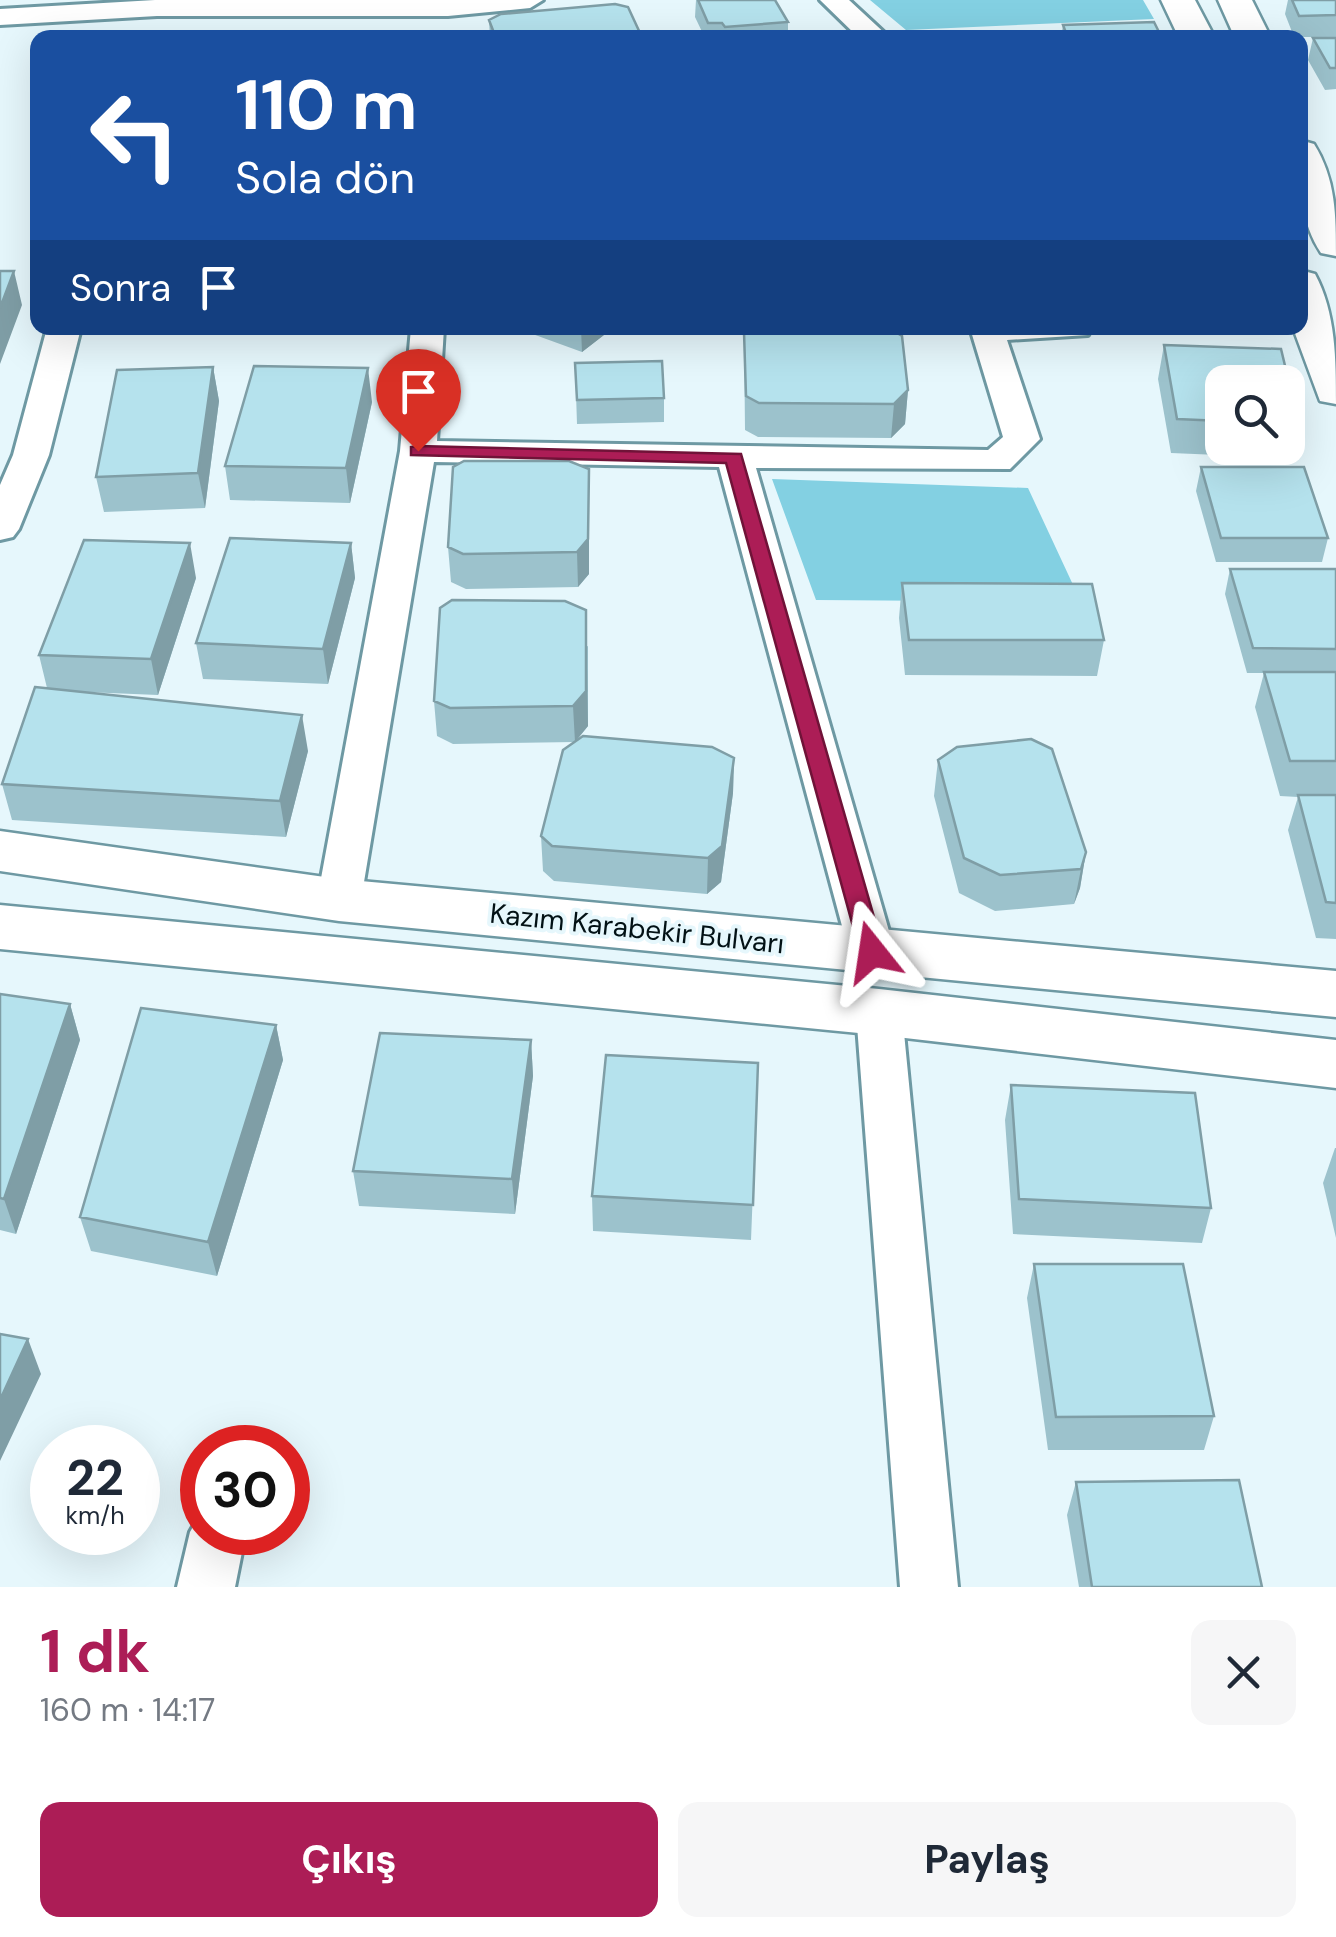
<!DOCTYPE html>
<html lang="tr">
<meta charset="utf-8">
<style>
body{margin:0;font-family:"DM Sans",sans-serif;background:#f6f6f7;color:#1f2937;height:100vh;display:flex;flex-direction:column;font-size:38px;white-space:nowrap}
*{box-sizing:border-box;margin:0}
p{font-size:32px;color:#747a83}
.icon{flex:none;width:55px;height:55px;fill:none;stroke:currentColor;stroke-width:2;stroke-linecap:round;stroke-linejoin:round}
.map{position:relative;height:1587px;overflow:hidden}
.details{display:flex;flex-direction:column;background:#fff;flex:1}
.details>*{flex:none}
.top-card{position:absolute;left:30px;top:30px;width:1278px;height:305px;border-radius:20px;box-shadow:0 10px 40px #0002;background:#1a4fa0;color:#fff;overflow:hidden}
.controls{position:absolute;left:1205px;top:365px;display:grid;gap:20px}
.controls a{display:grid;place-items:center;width:100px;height:100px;border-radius:20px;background:#fff;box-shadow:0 10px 40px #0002;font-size:50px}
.speed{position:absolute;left:30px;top:1425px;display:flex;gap:20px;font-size:50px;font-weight:700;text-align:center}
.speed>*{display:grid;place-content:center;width:130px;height:130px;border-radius:50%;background:#fff;box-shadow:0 10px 40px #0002;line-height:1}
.speed small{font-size:25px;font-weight:400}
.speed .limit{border:15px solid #d22;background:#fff;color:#111}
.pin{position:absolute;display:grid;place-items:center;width:85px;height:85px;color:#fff;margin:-102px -42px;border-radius:50% 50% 50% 0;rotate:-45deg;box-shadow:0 0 10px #0007}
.pin .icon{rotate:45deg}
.me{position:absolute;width:110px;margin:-55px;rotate:345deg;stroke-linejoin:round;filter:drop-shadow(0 0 8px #0008)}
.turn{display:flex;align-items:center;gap:35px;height:210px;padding:0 40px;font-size:45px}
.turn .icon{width:130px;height:130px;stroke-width:2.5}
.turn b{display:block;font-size:70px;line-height:85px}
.then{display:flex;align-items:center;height:95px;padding:0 40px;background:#0003;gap:20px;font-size:38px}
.round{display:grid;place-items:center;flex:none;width:105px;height:105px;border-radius:20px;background:#f6f6f7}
.summary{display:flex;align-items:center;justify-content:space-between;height:170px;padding:0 40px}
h1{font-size:60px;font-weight:700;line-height:75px;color:#ac1d56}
.primary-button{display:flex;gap:20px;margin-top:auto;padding:20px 40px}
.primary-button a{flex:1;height:115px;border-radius:20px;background:#ac1d56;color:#fff;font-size:40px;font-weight:700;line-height:115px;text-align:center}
.primary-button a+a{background:#f6f6f7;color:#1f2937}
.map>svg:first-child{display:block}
.green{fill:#83d0e2}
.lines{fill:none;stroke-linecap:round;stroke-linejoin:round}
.minor-casing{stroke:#6e99a3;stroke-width:6}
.secondary-casing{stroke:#6e99a3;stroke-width:5}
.minor{fill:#fff;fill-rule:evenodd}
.secondary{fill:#fff;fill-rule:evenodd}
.wall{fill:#9cc2cc;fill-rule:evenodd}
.shaded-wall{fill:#7f9ea6}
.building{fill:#b5e2ed;stroke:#7f9ea6;stroke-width:2.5}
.route{fill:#ac1d56;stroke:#701338;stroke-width:2.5}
.labels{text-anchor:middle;stroke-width:8;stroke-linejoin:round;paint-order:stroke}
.street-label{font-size:28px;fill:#021115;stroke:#e6f7fc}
</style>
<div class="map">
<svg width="1336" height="1587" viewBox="0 0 1336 1587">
<rect width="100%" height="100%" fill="#e6f7fc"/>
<path class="green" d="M870,0H1143L1154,19L906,30Z
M772,479L1028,488L1081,602L816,600Z"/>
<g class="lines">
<defs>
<path id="minor" d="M155,0H543L530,8L448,16H157L0,25V9Z
M820,0H849L890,38H859Z
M47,328H81L49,455L19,529L13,537L0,540V485L13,455Z
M411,328H444L437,441L988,450L1003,437L970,328H1092L1088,335L1007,340L1040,439L1010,469L756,468L895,952L888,964L872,969L856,964L849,952L719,467L434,462L361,900L355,911L339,916L323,911L317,900L400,451Z
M879,994L896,999L902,1012L958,1587H900L856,1012L862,999Z
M202,1511V1532H246L235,1587H177L190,1532Z"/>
<path id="secondary" d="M1161,0H1195L1215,38H1179Z
M1218,0H1252L1271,38H1235Z
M1300,140L1314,144C1336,179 1336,216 1336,256L1321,253C1298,218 1300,180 1300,140Z
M1300,270L1315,274C1336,313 1336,360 1336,404L1320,401L1293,328H1300Z
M0,831L339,879L1336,971V1017L339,921L0,871Z
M0,905L879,989L1336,1040V1088L879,1035L0,949Z"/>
</defs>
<use href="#minor" class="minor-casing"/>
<use href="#secondary" class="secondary-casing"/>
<use href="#minor" class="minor"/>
<use href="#secondary" class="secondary"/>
</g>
<path class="wall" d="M696,0H775L788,22V38H705L695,17Z
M1288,0H1336V37H1294L1285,14Z
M489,20L640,33V38H490Z
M1063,25L1162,38H1061Z
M1313,38H1336V89L1325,90L1308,60Z
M516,328H613L582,352Z
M744,332L908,390L905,424L891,438L758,437L745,430Z
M1164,345L1281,349L1299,424L1291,458L1171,453L1158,379ZM1222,382H1288V448H1222Z
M575,363L664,398V422L577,424Z
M213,367L219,401L205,508L104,512L96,477Z
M372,402L350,503L230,500L225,466Z
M1201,467L1328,538L1322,562H1216L1196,491Z
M589,469V574L578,587L466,589L451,582L448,547Z
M351,543L355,578L328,684L203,679L196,643Z
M1230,569H1336V939L1316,938L1288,830L1298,797L1280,796L1255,707L1264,673H1247L1225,594Z
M196,578L158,695L85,692L308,751L286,837L12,820L2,784L47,688L39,655Z
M902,583L1104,640L1097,676L905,675L899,618Z
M588,646V726L575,742L453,744L437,736L434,701Z
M734,758L733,793L721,882L707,894L554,881L543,871L541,836Z
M938,760L1086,852L1080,888L1074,904L995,911L959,893L934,796Z
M0,994L70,1004L80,1040L16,1234L0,1230Z
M276,1025L283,1060L217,1276L91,1251L80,1217Z
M531,1040L533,1076L515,1214L359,1206L353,1171Z
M758,1063L751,1240L593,1231L592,1196Z
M1011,1085L1211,1208L1202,1243L1013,1234L1005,1120Z
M1335,1148H1336V1238L1323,1183Z
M1034,1264L1214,1416L1204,1450H1048L1027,1298Z
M1076,1482L1262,1587H1079L1067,1515Z"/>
<path class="shaded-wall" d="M640,33V38H594Z
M14,271L22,305L0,364V308Z
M581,328H613L582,352Z
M213,367L219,401L205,508L198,473Z
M368,368L372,402L350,503L346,468Z
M908,390L905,424L891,438L894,404Z
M589,469V574L578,587L577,552Z
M190,543L196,578L158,695L151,659Z
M351,543L355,578L328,684L323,649Z
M586,610L588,726L575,742L573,706Z
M302,715L308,751L286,837L280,801Z
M734,758L733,793L721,882L707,894L708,858Z
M1086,852L1080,888L1074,904L1081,869Z
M70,1004L80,1040L16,1234L4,1199Z
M276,1025L283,1060L217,1276L208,1242Z
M531,1040L533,1076L515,1214L512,1179Z
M28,1339L41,1374L0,1461V1400Z"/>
<path class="building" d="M698,0H775L788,22L725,27L722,23H708Z
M1292,0H1336V15L1299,16Z
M615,4L628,7L640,33L594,38H496L489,20L501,14Z
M1154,22L1162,38H1068L1063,25Z
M1313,38H1336V68H1330Z
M0,271H14L0,308Z
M752,328H889L902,336L908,390L894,404L759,403L746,396L744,332Z
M1164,345L1281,349L1299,424L1288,423V382H1222V421L1177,419Z
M662,361L664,398L577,400L575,363Z
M254,366L368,368L346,468L225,466Z
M213,367L198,473L96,477L117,370Z
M464,461H569L589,469L588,539L577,552L463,554L448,547L453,467Z
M1201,467H1304L1328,538H1221Z
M230,538L351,543L323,649L196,643Z
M84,540L190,543L151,659L39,655Z
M1230,569H1336V649L1253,648Z
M902,583L1092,584L1104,640H909Z
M452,600L565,601L586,610V691L573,706L450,708L434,701L440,608Z
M1264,672H1336V761H1290Z
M35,687L302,715L280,801L2,784Z
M583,736L712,747L734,758L722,846L708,858L552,846L541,836L563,750Z
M1031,739L1052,749L1086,852L1081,869L1000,875L964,858L938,760L957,747Z
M1298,795H1336V903L1326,902Z
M0,994L70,1004L4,1199L0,1198Z
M141,1008L276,1025L208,1242L80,1217Z
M380,1033L531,1040L512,1179L353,1171Z
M606,1055L758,1063L753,1205L592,1196Z
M1011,1085L1195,1093L1211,1208L1019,1199Z
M1034,1264H1183L1214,1416L1056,1417Z
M0,1334L28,1339L0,1400Z
M1239,1480L1262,1587H1092L1076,1482Z"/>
<path class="route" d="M418,446L741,454L884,952L881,959H863L860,952L726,463L411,455V447Z"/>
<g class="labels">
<g class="street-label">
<text transform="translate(637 928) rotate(6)" y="10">Kazım Karabekir Bulvarı</text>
</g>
</g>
</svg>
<div class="controls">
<a><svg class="icon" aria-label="search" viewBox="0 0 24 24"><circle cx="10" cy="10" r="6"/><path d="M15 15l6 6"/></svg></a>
</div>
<div class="speed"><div>22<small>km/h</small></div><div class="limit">30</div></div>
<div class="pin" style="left:418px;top:451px;background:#d93025"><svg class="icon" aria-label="arrive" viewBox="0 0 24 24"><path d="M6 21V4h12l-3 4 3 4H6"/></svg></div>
<svg class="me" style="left:872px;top:952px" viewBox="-20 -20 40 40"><path d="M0-17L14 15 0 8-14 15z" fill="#ac1d56" stroke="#fff" stroke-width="4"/></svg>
<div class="top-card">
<div class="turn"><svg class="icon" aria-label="left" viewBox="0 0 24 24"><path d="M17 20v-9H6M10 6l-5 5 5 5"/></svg><div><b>110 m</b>Sola dön</div></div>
<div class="then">Sonra<svg class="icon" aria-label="arrive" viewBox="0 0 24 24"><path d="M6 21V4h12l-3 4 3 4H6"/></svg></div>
</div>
</div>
<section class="details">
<div class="summary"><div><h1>1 dk</h1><p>160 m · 14:17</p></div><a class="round"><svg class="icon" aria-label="close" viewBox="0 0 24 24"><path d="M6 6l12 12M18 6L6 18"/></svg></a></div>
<div class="primary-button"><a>Çıkış</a><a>Paylaş</a></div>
</section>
